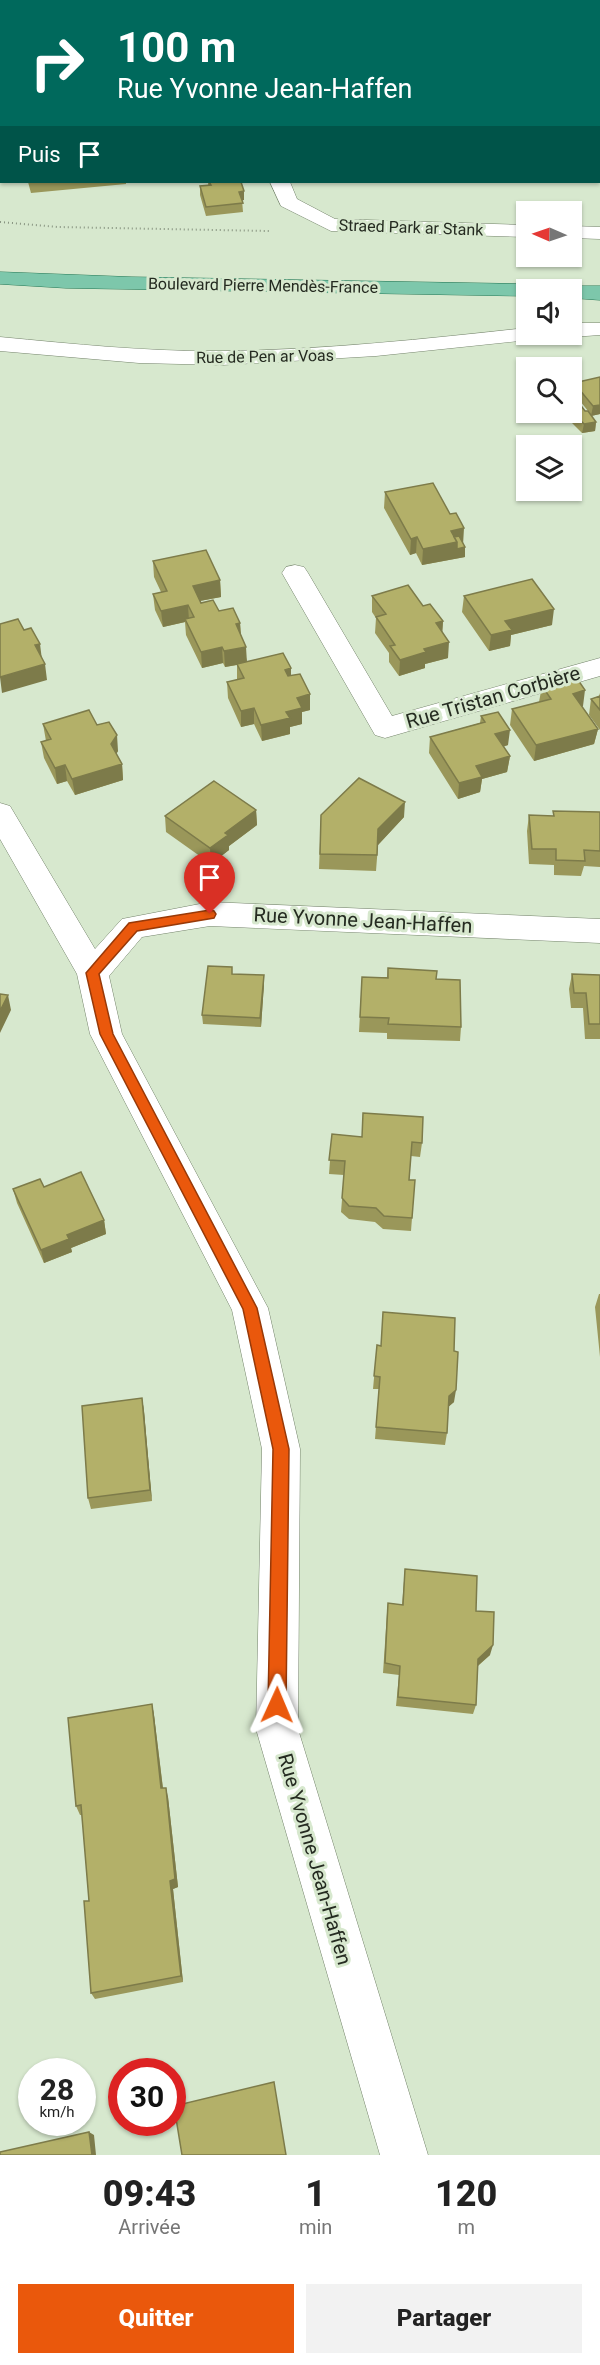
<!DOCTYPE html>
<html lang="fr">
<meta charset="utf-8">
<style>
body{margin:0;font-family:Roboto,sans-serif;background:#f2f2f2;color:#222;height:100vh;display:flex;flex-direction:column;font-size:22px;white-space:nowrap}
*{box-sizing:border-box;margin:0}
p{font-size:20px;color:#767676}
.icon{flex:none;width:33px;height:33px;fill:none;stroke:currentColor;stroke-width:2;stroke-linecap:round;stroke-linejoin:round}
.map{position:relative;height:2155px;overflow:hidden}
.panel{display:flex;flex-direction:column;background:#fff;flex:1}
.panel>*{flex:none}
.guide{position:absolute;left:0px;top:0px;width:600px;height:183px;box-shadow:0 2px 4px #0004;background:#00695c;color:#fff;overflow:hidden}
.needle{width:39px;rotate:272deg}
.tools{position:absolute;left:516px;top:201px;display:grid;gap:12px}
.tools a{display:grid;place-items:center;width:66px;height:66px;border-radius:0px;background:#fff;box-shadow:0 2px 4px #0004;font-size:30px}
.speed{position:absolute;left:18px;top:2058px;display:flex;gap:12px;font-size:30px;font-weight:700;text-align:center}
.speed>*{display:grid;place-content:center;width:78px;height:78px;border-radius:50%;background:#fff;box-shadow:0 2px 4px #0004;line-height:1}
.speed small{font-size:15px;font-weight:400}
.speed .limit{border:9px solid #d22;background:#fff;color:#111}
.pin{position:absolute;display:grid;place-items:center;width:51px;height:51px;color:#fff;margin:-62px -26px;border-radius:50% 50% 50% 0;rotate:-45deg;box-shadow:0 0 6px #0007}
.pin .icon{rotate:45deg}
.me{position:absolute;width:66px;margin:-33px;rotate:1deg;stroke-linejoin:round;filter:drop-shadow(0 0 4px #0008)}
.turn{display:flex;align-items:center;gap:21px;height:126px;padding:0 18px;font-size:27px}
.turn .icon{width:78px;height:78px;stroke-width:2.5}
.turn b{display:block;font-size:42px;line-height:51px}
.then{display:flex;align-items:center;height:57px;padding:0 18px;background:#0003;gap:12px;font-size:22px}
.eta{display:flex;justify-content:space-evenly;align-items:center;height:102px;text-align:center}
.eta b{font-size:36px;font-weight:800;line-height:42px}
.button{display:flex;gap:12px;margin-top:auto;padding:12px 18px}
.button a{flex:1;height:69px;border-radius:0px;background:#ea580c;color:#fff;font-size:24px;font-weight:800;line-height:69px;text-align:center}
.button a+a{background:#f2f2f2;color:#222}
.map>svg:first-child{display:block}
.green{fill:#ecce9f}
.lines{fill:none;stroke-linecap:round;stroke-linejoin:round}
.minor-casing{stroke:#74836b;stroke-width:1}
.major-casing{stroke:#267856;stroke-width:1}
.path{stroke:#889481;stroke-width:2;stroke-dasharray:1 3;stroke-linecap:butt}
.minor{fill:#fff;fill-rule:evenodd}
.major{fill:#7dc7ab;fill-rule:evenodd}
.wall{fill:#9a975a}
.shaded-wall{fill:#7d7b4a}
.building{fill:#b3b069;stroke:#7d7b4a;stroke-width:1.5}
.route{fill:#ea580c;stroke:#983908;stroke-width:1.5}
.labels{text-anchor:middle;stroke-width:6;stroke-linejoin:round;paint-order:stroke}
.far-street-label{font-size:16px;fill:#252b21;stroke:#d7e8ce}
.street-label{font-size:20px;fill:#252b21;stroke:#d7e8ce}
</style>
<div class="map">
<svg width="600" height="2155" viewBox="0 0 600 2155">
<rect width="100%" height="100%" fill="#d7e8ce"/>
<path class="green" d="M9,0H349L11,2Z"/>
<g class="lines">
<defs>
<path id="minor" d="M0,15H2V26H0Z
M598,77H600V89L598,88Z
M0,148H2V160H0Z
M270,182H290L297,199L335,219L526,225V237L331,231L281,206Z
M572,226L600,227V239L572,238Z
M572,323H600V335L572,337L564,335L572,334Z
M526,328V334H541L538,339L376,356L222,365L139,363L0,351V337C74,344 148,352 223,351C324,350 425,339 526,328Z
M295,565L304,567L308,573L392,716L600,658V676L385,738L375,735L282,573L286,567Z
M0,803L10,806L95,949L122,919L210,902L600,919V943L210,926L142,937L109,976L122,1034L268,1308L300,1449L298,1729L428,2155H380L256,1729L262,1449L232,1310L90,1034L77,974L0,839Z"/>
<path id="major" d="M0,272L131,277L526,284L534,285L536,290H526V296L66,288L0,284Z
M572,286H600V300L572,298V290H563Z"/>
</defs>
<use href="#minor" class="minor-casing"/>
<use href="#major" class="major-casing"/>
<path class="path" d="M0,222L58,227L269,231"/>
<use href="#minor" class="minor"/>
<use href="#major" class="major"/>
</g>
<path class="wall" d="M493,0H600V8L598,9V2H493Z
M598,100H600V126H598Z
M28,182H126V184L31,193Z
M208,182H241L244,191V200H242L243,212L206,216L200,195V186L208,185Z
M600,377V414L591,416L596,422L595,431L582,433L561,412L588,411L573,392L574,383Z
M385,492L463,543L465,557L422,565L416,553L410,555L384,508Z
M153,561L220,580L221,597L200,601L201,603L219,611L240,623L241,635L247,662L291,668V676L310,710L302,712V724L290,727V734L262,741L254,724L241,727L228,698L227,682L237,680V665L225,667L223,663L202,668L186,635L185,622L163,627L155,610L153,594L161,592L154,577Z
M372,596L423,606L443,621L442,632L448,658L425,664V668L399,676L389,662V653L375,633L376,618L372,612Z
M464,596L552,625L511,635L510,646L489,651L462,612Z
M542,686L583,706H582L598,729L594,744L534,761L510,725L512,709L539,702Z
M600,693V730L589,715L591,699L599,696Z
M481,716L508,745L503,747L510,756L507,772L482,779L480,792L458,799L429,753L430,737L480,723Z
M43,724L97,725L118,751L116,754L122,764L123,780L75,795L67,781L57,784L44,758L41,742L46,741Z
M256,810L257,825L229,846V850L211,864L166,832L165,816Z
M553,811L600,812V867L584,866L581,876L554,875V865L529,864L527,831L529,815L553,816Z
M321,815L404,817L378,845L376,871L319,869Z
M388,968L436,979L461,1027L460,1041L387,1039V1033L359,1032L362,977H387Z
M233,974L264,975V984L261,1027L203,1024L202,1015Z
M572,974L600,975V1039H585L583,1008H571L569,989Z
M332,1134L422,1143L420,1157L411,1156L409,1180L412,1218L411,1231L383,1229L375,1222L349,1219L341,1212L344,1175L329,1174Z
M44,1187L104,1220L106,1234L71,1248L72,1252L44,1263L17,1203L13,1189Z
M599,1294H600V1357L595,1307Z
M377,1345L454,1351V1402L448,1407L447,1433L445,1445L375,1439L379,1389H373Z
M142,1398L144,1411L152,1501L91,1509L88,1498Z
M405,1569L476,1611L490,1655L478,1666L476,1705L473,1714L396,1706L399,1675L383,1673L387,1613L388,1603L402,1605Z
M152,1704L154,1715L163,1788L168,1797L178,1887L173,1889L183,1982L95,1999L91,1993L89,1901L82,1815H80L76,1806Z"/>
<path class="shaded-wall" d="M244,191V200L240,201L239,192Z
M600,405V414L591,416L593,406Z
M596,422L595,431L582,433L584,424Z
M464,528L463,545L465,547V557L422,565L423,549L451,531Z
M417,537L416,553L410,555L411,539Z
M220,580L221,597L194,602L193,586Z
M188,605L189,621L185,619V622L163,627L161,611Z
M554,609L552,625L511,635L510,646L489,651L491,635L505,621Z
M443,621L442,638L436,623Z
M240,623L241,639L236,624Z
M449,642L448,658L425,664V668L399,676L400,660L424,649Z
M40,644L42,660L35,645Z
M222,647L223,663L202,668L201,652Z
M246,647L247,663L225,667L224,651Z
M45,664L47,680L2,693L0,677Z
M291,668V684L285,670Z
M585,690L583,706L570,710L573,694Z
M310,694V710L302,712V724L290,727V734L262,741L261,725L286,712L297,698Z
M254,708V724L241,727V711Z
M598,729L594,744L534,761L536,745Z
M510,730L508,745L493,749L495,734Z
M117,735L118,751L113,760L111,744Z
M510,756L507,772L482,779L480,792L458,799L459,783L476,766Z
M122,764L123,780L75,795L72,779Z
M65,765L67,781L57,784L55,768Z
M405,802L404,817L378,845V829Z
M256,810L257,825L229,846V850L211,864L210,848L225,833Z
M264,975V984L261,1027L260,1018Z
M8,995L11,1010L0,1033V1011Z
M104,1220L106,1234L71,1248L72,1252L44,1263L41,1250L67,1235Z
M456,1390L454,1402L447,1408L449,1396Z
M142,1398L144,1411L152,1501L150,1490Z
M493,1645L490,1655L475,1668L478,1659Z
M152,1704L154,1715L164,1798L161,1788Z
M166,1788L168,1797L178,1887L173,1889L183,1982L181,1976L170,1881Z
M89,2132L94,2135L96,2155H92Z"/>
<path class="building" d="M390,0H408V2H390Z
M408,0H441V2H408Z
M514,0H547V2H514Z
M572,0H600V1L598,2H577Z
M598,100H600V117H598Z
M209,182H241L244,191L239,192L243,203L206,207L200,186L211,185Z
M600,377V405L593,406L574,383Z
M572,394L585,411H588L596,422L584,424L572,412Z
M433,483L450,514L456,513L464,528L451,531L457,542L423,549L417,537L411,539L385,492Z
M459,536L465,547L457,549V542L454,537Z
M206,550L220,580L193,586L201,603L213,600L219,611L233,608L240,623L236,624L246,647L224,651L222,647L201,652L185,619L194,617L188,605L161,611L153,594L167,591L153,561Z
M532,579L554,609L505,621L512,630L491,635L464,596Z
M408,585L423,606L430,604L443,621L436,623L449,642L424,649L426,652L400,660L390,646L395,645L376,617L386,614L372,596Z
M18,619L24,630L31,628L40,644L35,645L45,664L0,677V624Z
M283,653L291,668L285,670L288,676L300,674L310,694L297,698L302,708L286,712L290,718L261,725L254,708L241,711L227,682L244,678L237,664Z
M576,677L585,690L573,694L598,729L536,745L512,709L551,699L542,686Z
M600,696V710L591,699Z
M89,710L97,725L109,722L117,735L111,744L122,764L72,779L65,765L55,768L41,742L51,739L43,724Z
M498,712L510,730L495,734L510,756L476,766L482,777L459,783L430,737L485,722L481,716Z
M359,778L405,802L378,829L377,855L320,854L321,815Z
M214,781L256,810L225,833L228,835L210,848L165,816Z
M553,811L600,812V851L584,850L585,861L556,860V849H532L529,815L554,816Z
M208,966L232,967V974L264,975L260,1018L202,1015Z
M388,968L437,971L436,979L460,980L461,1027L388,1024L389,1018L360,1017L362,977L388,978Z
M572,974L600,975V1024H589L586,993H574Z
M0,994L8,995L0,1011Z
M363,1113L423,1117L422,1143L412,1142L409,1180H415L412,1218L384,1216L376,1208L349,1206L342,1198L345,1161L329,1160L332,1134L362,1137Z
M81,1172L104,1220L67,1235L69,1239L41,1250L13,1189L40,1179L44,1187Z
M383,1312L455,1318L454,1351L458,1352L456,1390L449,1396L447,1433L376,1427L380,1377L374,1376L377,1345L381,1346Z
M142,1398L150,1490L88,1498L82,1406Z
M405,1569L477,1576L476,1611L494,1612L493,1645L478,1659L476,1705L398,1697L400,1666L385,1663L388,1603L403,1605Z
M152,1704L161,1788H166L175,1879L170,1881L181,1976L91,1993L84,1901H89L81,1805L76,1806L68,1718Z
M274,2082L286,2155H182L174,2106Z
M89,2132L92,2155H0V2152Z"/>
<path class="route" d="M210,910L214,911L216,914L214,918L137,931L99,974L113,1034L257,1308L289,1449L286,1705L283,1712L277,1714L271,1712L268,1705L273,1449L243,1309L100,1034L86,973L129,923Z"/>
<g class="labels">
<g class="far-street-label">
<text transform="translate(411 227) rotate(2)" y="6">Straed Park ar Stank</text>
<text transform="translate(263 285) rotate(1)" y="6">Boulevard Pierre Mendès-France</text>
<text transform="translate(265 356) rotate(-1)" y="6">Rue de Pen ar Voas</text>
</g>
<g class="street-label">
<text transform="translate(493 697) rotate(-16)" y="7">Rue Tristan Corbière</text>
<text transform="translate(363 920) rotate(3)" y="7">Rue Yvonne Jean-Haffen</text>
<text transform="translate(315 1859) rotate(74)" y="7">Rue Yvonne Jean-Haffen</text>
</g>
</g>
</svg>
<div class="tools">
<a><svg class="needle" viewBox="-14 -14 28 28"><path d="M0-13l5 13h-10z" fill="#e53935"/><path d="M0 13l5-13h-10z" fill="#767676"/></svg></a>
<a><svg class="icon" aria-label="sound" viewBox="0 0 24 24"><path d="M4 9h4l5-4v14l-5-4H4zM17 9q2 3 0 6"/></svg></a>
<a><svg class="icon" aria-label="search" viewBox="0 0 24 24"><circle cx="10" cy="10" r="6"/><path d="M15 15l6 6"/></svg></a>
<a><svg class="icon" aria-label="layers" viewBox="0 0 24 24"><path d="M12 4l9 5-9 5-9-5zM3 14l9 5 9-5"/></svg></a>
</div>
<div class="speed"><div>28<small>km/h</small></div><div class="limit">30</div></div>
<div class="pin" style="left:210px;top:914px;background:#d93025"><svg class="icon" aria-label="arrive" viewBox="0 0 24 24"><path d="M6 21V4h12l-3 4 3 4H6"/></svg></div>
<svg class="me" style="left:277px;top:1705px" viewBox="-20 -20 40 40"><path d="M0-17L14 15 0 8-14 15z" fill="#ea580c" stroke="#fff" stroke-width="4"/></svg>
<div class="guide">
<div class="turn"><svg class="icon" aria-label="right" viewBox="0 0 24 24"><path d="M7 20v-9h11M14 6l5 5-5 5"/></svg><div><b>100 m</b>Rue Yvonne Jean-Haffen</div></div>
<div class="then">Puis<svg class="icon" aria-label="arrive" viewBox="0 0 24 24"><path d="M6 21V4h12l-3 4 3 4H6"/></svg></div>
</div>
</div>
<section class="panel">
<div class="eta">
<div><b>09:43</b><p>Arrivée</p></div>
<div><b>1</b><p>min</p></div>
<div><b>120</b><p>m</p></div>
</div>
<div class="button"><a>Quitter</a><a>Partager</a></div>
</section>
